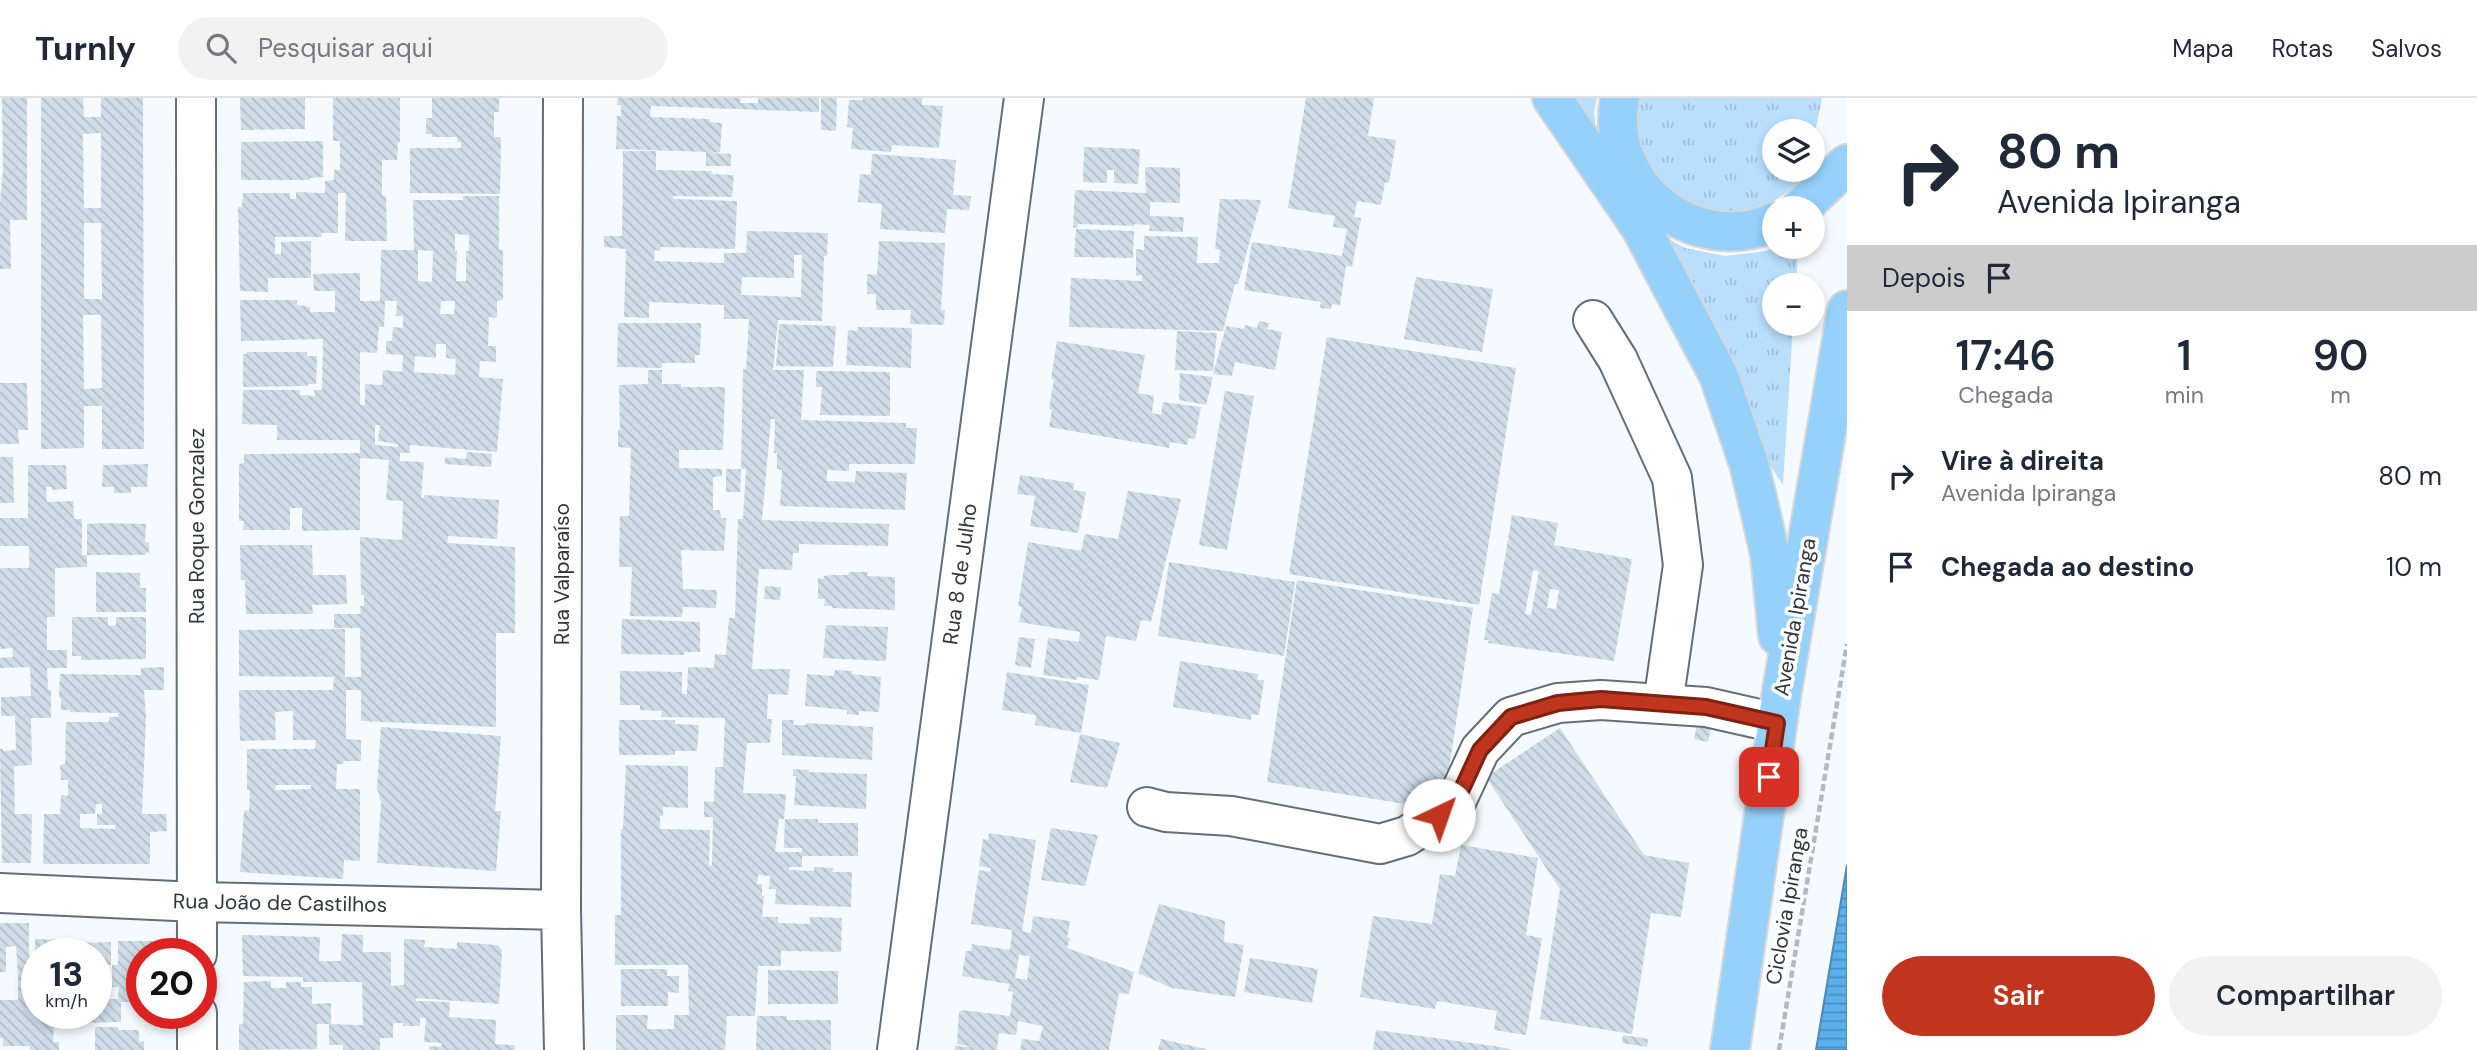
<!DOCTYPE html>
<html lang="pt">
<meta charset="utf-8">
<style>
body{margin:0;font-family:"DM Sans",sans-serif;background:#f2f2f3;color:#1f2937;height:100vh;display:flex;flex-direction:column;font-size:26px;white-space:nowrap}
*{box-sizing:border-box;margin:0}
p{font-size:23px;color:#747a83}
.icon{flex:none;width:38px;height:38px;fill:none;stroke:currentColor;stroke-width:2;stroke-linecap:round;stroke-linejoin:round}
.map{position:relative;flex:1;overflow:hidden}
.side{display:flex;flex-direction:column;background:#fff;width:630px}
.side>*{flex:none}
.top-card{background:#fff;color:#1f2937;overflow:hidden}
.tools{position:absolute;left:1762px;top:21px;display:grid;gap:14px}
.tools a{display:grid;place-items:center;width:63px;height:63px;border-radius:50%;background:#fff;box-shadow:0 4px 10px #0003;font-size:35px}
.speed{position:absolute;left:21px;top:840px;display:flex;gap:14px;font-size:35px;font-weight:700;text-align:center}
.speed>*{display:grid;place-content:center;width:91px;height:91px;border-radius:50%;background:#fff;box-shadow:0 4px 10px #0003;line-height:1}
.speed small{font-size:18px;font-weight:400}
.speed .limit{border:10px solid #d22;background:#fff;color:#111}
.pin{position:absolute;display:grid;place-items:center;width:60px;height:60px;color:#fff;margin:-30px;border-radius:14px;box-shadow:0 4px 10px #0006}
.me{position:absolute;width:77px;margin:-38px;rotate:42deg;stroke-linejoin:round;filter:drop-shadow(0 0 5px #0008)}
.turn{display:flex;align-items:center;gap:24px;height:147px;padding:0 35px;font-size:32px}
.turn .icon{width:91px;height:91px;stroke-width:2.5}
.turn b{display:block;font-size:49px;line-height:60px}
.then{display:flex;align-items:center;height:66px;padding:0 35px;background:#0003;gap:14px;font-size:26px}
.eta{display:flex;justify-content:space-evenly;align-items:center;height:119px;text-align:center}
.eta b{font-size:42px;font-weight:600;line-height:49px}
.primary-button{display:flex;gap:14px;margin-top:auto;padding:14px 35px}
.primary-button a{flex:1;height:80px;border-radius:42px;background:#c0351d;color:#fff;font-size:28px;font-weight:600;line-height:80px;text-align:center}
.primary-button a+a{background:#f2f2f3;color:#1f2937}
ul{padding:0;list-style:none}
li{display:flex;align-items:center;gap:21px;height:91px;padding:0 35px}
li div{flex:1}
li b{display:block;font-size:26px}
li em{font-style:normal}
header{display:flex;align-items:center;gap:42px;box-sizing:border-box;height:98px;padding:0 35px;background:#fff;border-bottom:2px solid #e0e1e3}
header strong{font-size:33px}
nav{display:flex;gap:38px;margin-inline-start:auto;font-size:24px}
.search{width:490px;height:63px;background:#f2f2f3;display:flex;align-items:center;gap:18px;box-sizing:border-box;padding:0 24px;border-radius:38px;color:#747a83;font-size:26px}
main{display:flex;flex:1;min-height:0}
.map>svg:first-child{display:block}
.grass{fill:url(#grass-tufts)}
.water{fill:url(#water-rules);stroke:#4e8bb5;stroke-width:2}
.building{fill:url(#building-back-hatch);fill-rule:evenodd}
.lines{fill:none;stroke-linecap:round;stroke-linejoin:round}
.minor-casing{stroke:#626e78;stroke-width:42}
.major-casing{stroke:#d6d7d8;stroke-width:42}
.path{stroke:#b3b9bd;stroke-width:4.5;stroke-dasharray:7 3.5;stroke-linecap:butt}
.minor{stroke:#fff;stroke-width:38}
.major{stroke:#95d1fa;stroke-width:38}
.route-casing{stroke:#7d2213;stroke-width:18}
.route{stroke:#c0351d;stroke-width:12}
.labels{text-anchor:middle;stroke-width:7;stroke-linejoin:round;paint-order:stroke}
.street-label{font-size:21px;fill:#30363a;stroke:#fff}
</style>
<header>
<strong>Turnly</strong>
<div class="search"><svg class="icon" aria-label="search" viewBox="0 0 24 24"><circle cx="10" cy="10" r="6"/><path d="M15 15l6 6"/></svg>Pesquisar aqui</div>
<nav><a>Mapa</a><a>Rotas</a><a>Salvos</a></nav>
</header>
<main>
<div class="map">
<svg width="1847" height="952" viewBox="0 0 1847 952">
<defs>
<pattern id="grass-tufts" width="24" height="20" patternUnits="userSpaceOnUse" patternTransform="scale(1.75)"><rect width="24" height="20" fill="#b9dffd"/><path d="M3 7l-1-3M5 7V3M7 7l1-3M15 17l-1-3M17 17v-4M19 17l1-3" fill="none" stroke="#9fc0da"/></pattern>
<pattern id="water-rules" width="6" height="5" patternUnits="userSpaceOnUse" patternTransform="scale(1.75)"><rect width="6" height="5" fill="#5bafea"/><path d="M0 2.5h6" fill="none" stroke="#4c8fbf"/></pattern>
<pattern id="building-back-hatch" width="6" height="6" patternUnits="userSpaceOnUse" patternTransform="scale(1.75)"><rect width="6" height="6" fill="#cfdde8"/><path d="M-1 5l2 2M0 0l6 6M5-1l2 2" fill="none" stroke="#b2bec8"/></pattern>
</defs>
<rect width="100%" height="100%" fill="#f4fafe"/>
<path class="grass" d="M1547,0H1597L1594,15L1600,58L1646,128L1685,150L1725,158L1767,153L1776,149H1798L1796,187H1774V226H1793L1783,387L1719,292Z
M1640,0H1822L1813,45V33H1774V72H1808C1806,81 1798,85 1791,91C1722,149 1621,87 1640,0Z"/>
<path class="water" d="M1847,767V952H1816Z"/>
<path class="building" d="M2,0H27V122H10L11,171H0V104L3,72Z
M41,0H83L84,19H101V0H143L144,351H102V308H84V350L41,351ZM101,35V110H84L83,36ZM84,125H101L102,201H84ZM83,217H101L102,290L84,291Z
M240,0H305V31L241,32Z
M333,0H400V44H398L397,62H382V98H386L387,143H345L346,95H338V135H321L322,139H275V156H281V144L311,143V180H268V194L240,193L238,109H242L243,95H290V101H296V94L325,95V83L334,82V72H340V43H333Z
M432,0H499V14H494V39H500L501,43L500,96L410,95V50H461V44H457V39H432V36H426V20H432Z
M618,0H741L740,5H758V0H819V14L651,8L650,19L710,21V24L722,25L720,54L709,55L731,56V68H706V54L616,51L617,18H621V7H617Z
M821,0H837L836,33L821,32Z
M863,0H922V7L943,8L939,50L892,47L891,54L851,51L853,30L847,29L849,2H863Z
M1306,0H1374L1368,38L1396,42L1389,85L1385,84L1381,107L1357,103L1354,119L1361,120L1352,169L1346,168L1340,207L1332,206L1331,211L1320,210L1321,204L1244,192L1252,144L1342,158L1347,131L1333,129L1335,118L1288,110Z
M323,43V79L310,80V82H241V44Z
M1084,49L1140,51L1138,86L1114,85V72H1107V85L1083,84Z
M623,53H656V72L712,73L711,76L734,77L732,99L673,98V101L737,103L735,151L661,149L660,153L655,152L654,163L724,165V155H746L747,133L828,135L827,158H824L822,223L778,222L773,272H804L801,322L906,325V330H917L915,366H849V373L827,372V383L855,384L856,373L907,375L905,412L780,408L782,372L777,371V355H774L775,321H771L762,422L889,426L888,448L799,446V455H793L792,472L759,471L752,571H790L788,597L768,596L767,621H772L770,645H747L743,695L786,696L784,721H779L775,754H802V750H784L785,721H818V725H858V758H802V769H789V772L814,773V769L833,770L832,774H852L851,809L775,806L776,791H769L770,778L758,777L757,786H762V798H764L762,819H778V825L810,826V819L842,820L841,854L781,853V868H758L755,918H727L725,952H616V917H648L647,931H674V917H689L688,867H615V817H621V731H623L626,667L688,668V710L663,709V718H660V731L710,732L709,767L712,768L713,719H704V703L714,704L715,669H723L725,620L661,619L662,613L640,612V607H620V573L682,574V596H687L688,569L714,570L715,556L726,557L729,520H735L738,421H743L746,371H741L743,271L746,272L749,221H724V207L649,204V220L624,219L626,151L604,149V138H622ZM794,157H802L801,199L741,197L742,179L794,180Z
M872,56L956,62L953,97L971,98L969,112L947,111L945,135L880,131L882,106L858,104L860,76L871,77Z
M1145,69L1180,70V105L1150,104V118L1184,119L1183,134L1149,133L1150,127L1134,126V128L1078,126L1077,130L1073,129L1075,92L1146,95Z
M463,98H499V152H503V202L497,203V220L489,219L488,248H496V264L480,263L479,279L503,281L497,354L410,347V355H400V363L424,364L421,400H424V397L499,402L497,441L448,438L447,445L515,449V535H496V629L361,623V592H346V641L361,642V663H343L344,666H337L336,691H360V763L344,762L343,781L240,774L244,712L249,713L250,692H247V651H315L316,642H293V613L275,614L276,642L240,643L239,592H333L334,579H342L239,578V532L345,531V579H361L360,530H334V516H361L360,508H364V497H361L360,439L402,442L403,403L386,402L389,362L360,360V432L302,433V410H290V432H243L244,423H239V366L244,365V356L360,355V342H277V327L242,326L243,292H300V297L315,298L314,292H322L323,241L241,243L240,202H297V207L310,209V214H335V193H314L313,176L360,175V203H380L381,152H414L413,102H463ZM455,136L469,137V153H466V183H456L457,152L455,153ZM418,152L433,153L432,184L418,183ZM385,203H397L396,218H403V230L393,229L392,243H386V256L403,257L402,274L383,272L382,287L365,286V307H360V254L377,255L379,229H384ZM441,203H455L454,216H440ZM436,246H446V260L456,261L455,277L414,274L415,258L436,260ZM375,327H380L378,343L398,346V349L375,347ZM276,687H311V691L275,692Z
M1220,101L1261,102L1238,186H1235L1223,233L1069,229L1071,180L1142,183V177L1136,178V151L1144,152V138L1198,139L1197,165H1219L1220,152L1215,151Z
M1076,131L1134,133L1133,160L1074,159Z
M879,143L945,145L941,212H945L944,227L910,226L911,212H876V196H867V176L877,177Z
M1416,179L1493,191L1482,254L1404,241Z
M1259,223L1269,225L1267,231L1282,234L1275,272L1235,264L1232,278L1213,276L1226,228L1244,231L1245,227L1257,230Z
M618,225H701L700,257H695V265H662V270L617,269Z
M779,226L836,228L833,269L776,268Z
M858,229L912,230L911,270L846,267L848,232L857,233Z
M1177,233L1217,235L1213,273L1175,272Z
M1327,239L1516,270L1479,507L1289,476Z
M1057,243L1145,257L1138,295L1154,298L1152,315L1161,317L1163,304L1201,309L1195,341L1189,340L1187,347L1170,344L1169,350L1049,329L1052,312L1049,311L1054,281H1051Z
M247,254H307V258H317L316,286H308V288L243,289V256H247Z
M648,272H662V286H681V289H725L723,352H679V370L722,371V378L713,379V412H720L721,420H726L724,453L681,452L683,491L717,492L716,510L683,509L682,519L630,518L632,469H619L620,418H629L631,350L618,349V332H620L619,287L648,286Z
M816,273L890,274V318L820,317L822,289H816Z
M1180,275L1213,279L1206,307L1179,302Z
M0,285H27L28,332H18L19,346H0Z
M1225,293L1254,298L1227,452L1199,447Z
M467,354L492,356L491,369L445,366V359L466,361Z
M0,359H13L14,405H0Z
M148,366L147,389H131V395H114V389H102L103,367Z
M28,367H66L67,391L52,392V389H46L47,404L73,403L74,421H82V457H87V469L55,470V519H47V552H67V570H47L48,592H51V620H31L32,667L14,668L15,716H32L31,765H2L0,651H3V653L16,652L15,618H1V599L31,598L30,569L0,570V560L13,559L12,550L0,551V470H29V448H0V420H28Z
M726,371H741L740,394H726Z
M1020,377L1074,385L1073,392L1086,394L1078,435L1030,428L1035,398L1017,396Z
M1128,393L1181,401L1151,524L1141,522L1136,543L1106,538L1099,582L1077,579V582L1043,577L1048,540L1079,544L1080,534L1019,524L1022,509L1018,508L1028,444L1081,453L1085,436L1118,441Z
M1512,417L1558,425L1554,447L1632,461L1614,563L1488,545L1489,542H1484L1492,495L1499,496ZM1533,472L1539,473L1531,517L1525,516ZM1550,491L1559,492L1556,511L1547,510Z
M103,425L146,426L145,444H149V455L146,454V457H87V426Z
M240,447H312L313,477H346L347,506L312,507L313,516H246L245,482H241Z
M1169,464L1295,484L1284,558L1158,538Z
M96,474L140,475V490H146V514H96Z
M849,474H868L867,478L895,479V512L832,510V508H824L825,501H818V480L824,481V478L833,477H848Z
M1297,482L1473,510L1443,712L1267,684Z
M765,488L781,489L780,502L764,501Z
M72,519H108V528L116,527V519H146V561L81,562V558H72Z
M622,521L700,524V554H684V557L621,556Z
M826,527L888,529L886,563L823,560Z
M1019,539L1035,541L1031,570L1015,567Z
M1180,563L1258,576L1257,582H1264L1259,617L1252,616L1251,622L1173,609Z
M164,569V592H144L146,619L142,716H166L167,733L150,734V766H43L44,716H60L61,697L68,698V682H61L60,667L65,666L66,624H109V619H118V615L70,614V612H61V600H59L60,576L141,577V570ZM96,706H102V716H97V727H115V731L80,730V716H95Z
M835,572L852,573V576L881,579L879,614L859,613V617L847,616V612L805,608L807,576L833,578Z
M1007,574L1089,587L1081,635L1035,627L1036,617L1002,612Z
M619,622H675V626L699,627L697,653H675V657H619Z
M782,622H794L793,627H806V625L873,629L872,662L782,657Z
M1697,627L1711,630L1708,644L1694,641Z
M381,629L501,638L495,713H501L496,773L377,765L381,705L377,689Z
M1560,630L1644,757L1689,765L1681,819L1651,815L1632,936L1540,921L1560,791L1486,679Z
M1080,636L1120,645L1107,690L1070,684Z
M793,671L809,672L808,674L867,676L866,711L794,707L796,678H793Z
M1051,730L1098,737L1085,788L1041,782Z
M989,735L1036,742L1022,833L1031,835L1033,818L1070,823L1067,840H1070L1067,850L1134,874L1129,896L1119,895L1109,952H1020L1022,941L1039,943L1043,928L1018,923L1016,937L999,935L997,952H955V948L973,949L957,946L959,914L962,912L1010,918L1013,894L1008,893L1009,886L962,878L966,853H971L972,846L1010,852L1012,832L971,826L979,772L990,774L991,770L979,768L983,741L988,742ZM1019,857L1030,858L1027,882L1015,880Z
M1461,747L1538,760L1526,837L1542,840L1526,937L1494,932L1497,913L1437,903L1435,911L1360,899L1373,818L1432,826L1440,776L1455,778Z
M1159,806L1225,823L1224,844L1244,847L1235,899L1172,890L1138,875Z
M0,825H29V891L37,890V915H69V925H54L53,944H59V952H30V948H3V940H0V902H18V876L16,848L6,849V874H0Z
M342,836L363,837V854H391V888L404,887V841L425,842L424,849L457,851V844L498,847L502,852L499,906L416,900V903L450,904L449,919L496,922L495,946L515,947V952H429V948L441,949L442,945L424,944L426,920H420V928H403V925H393V940H380V952H343V947H329V926L363,927L362,884H303V879L243,878L242,837L320,839L319,863H341Z
M35,841L68,842V856H35Z
M118,843H153V856H142V904H121V924L76,925V915H96V901H118L119,889H112V867H118Z
M111,844V867H96V856H76V845Z
M1250,860L1318,871L1312,905L1244,894Z
M621,871H667V878H679V895L668,894V908H621Z
M768,872L838,873V906H768Z
M271,883V890H286V884H301V889H312V906L331,905V926H317V951L239,952V926H243L244,884Z
M757,918H787V922H831V952H756Z
M95,929H118L119,932H139V944L144,943V952H95Z
M1376,932L1501,949L1512,952H1373Z
M1623,937L1648,941L1647,949L1622,945Z
M1161,941L1206,951V952H1158Z"/>
<g class="lines">
<defs>
<path id="minor" d="M196,0L197,856
M563,0L561,812L564,952
M1593,222L1618,262L1672,380L1683,467L1663,606
M1147,709L1166,714L1231,718L1380,746L1407,738L1455,706L1480,652L1511,619L1558,605L1601,602L1706,609L1777,625
M0,795L197,804L561,812
M197,915V952
M897,952L1024,0"/>
<path id="major" d="M1552,0L1641,130L1719,278L1749,366L1763,425L1770,457L1778,538
M1620,0C1603,87 1693,160 1774,124
M1801,110L1847,66
M1730,952L1782,593L1847,212"/>
</defs>
<use href="#minor" class="minor-casing"/>
<use href="#major" class="major-casing"/>
<path class="path" d="M1779,952L1847,546"/>
<use href="#minor" class="minor"/>
<use href="#major" class="major"/>
</g>
<g class="lines">
<defs>
<path id="route" d="M1439,717L1455,706L1480,652L1511,619L1558,605L1601,601L1706,609L1777,625L1769,679"/>
</defs>
<use href="#route" class="route-casing"/>
<use href="#route" class="route"/>
</g>
<g class="labels">
<g class="street-label">
<text transform="translate(197 428) rotate(-90)" y="7">Rua Roque Gonzalez</text>
<text transform="translate(562 476) rotate(-90)" y="7">Rua Valparaíso</text>
<text transform="translate(960 476) rotate(-82)" y="7">Rua 8 de Julho</text>
<text transform="translate(1795 519) rotate(-80)" y="7">Avenida Ipiranga</text>
<text transform="translate(280 805) rotate(1)" y="7">Rua João de Castilhos</text>
<text transform="translate(1787 808) rotate(-80)" y="7">Ciclovia Ipiranga</text>
</g>
</g>
</svg>
<div class="tools">
<a><svg class="icon" aria-label="layers" viewBox="0 0 24 24"><path d="M12 4l9 5-9 5-9-5zM3 14l9 5 9-5"/></svg></a>
<a>+</a>
<a>−</a>
</div>
<div class="speed"><div>13<small>km/h</small></div><div class="limit">20</div></div>
<div class="pin" style="left:1769px;top:679px;background:#d93025"><svg class="icon" aria-label="arrive" viewBox="0 0 24 24"><path d="M6 21V4h12l-3 4 3 4H6"/></svg></div>
<svg class="me" style="left:1439px;top:717px" viewBox="-20 -20 40 40"><circle r="19" fill="#fff"/><path d="M0-13L10 11 0 6-10 11z" fill="#c0351d"/></svg>
</div>
<section class="side">
<div class="top-card">
<div class="turn"><svg class="icon" aria-label="right" viewBox="0 0 24 24"><path d="M7 20v-9h11M14 6l5 5-5 5"/></svg><div><b>80 m</b>Avenida Ipiranga</div></div>
<div class="then">Depois<svg class="icon" aria-label="arrive" viewBox="0 0 24 24"><path d="M6 21V4h12l-3 4 3 4H6"/></svg></div>
</div>
<div class="eta">
<div><b>17:46</b><p>Chegada</p></div>
<div><b>1</b><p>min</p></div>
<div><b>90</b><p>m</p></div>
</div>
<ul>
<li><svg class="icon" aria-label="right" viewBox="0 0 24 24"><path d="M7 20v-9h11M14 6l5 5-5 5"/></svg><div><b>Vire à direita</b><p>Avenida Ipiranga</p></div><em>80 m</em></li>
<li><svg class="icon" aria-label="arrive" viewBox="0 0 24 24"><path d="M6 21V4h12l-3 4 3 4H6"/></svg><div><b>Chegada ao destino</b></div><em>10 m</em></li>
</ul>
<div class="primary-button"><a>Sair</a><a>Compartilhar</a></div>
</section>
</main>
